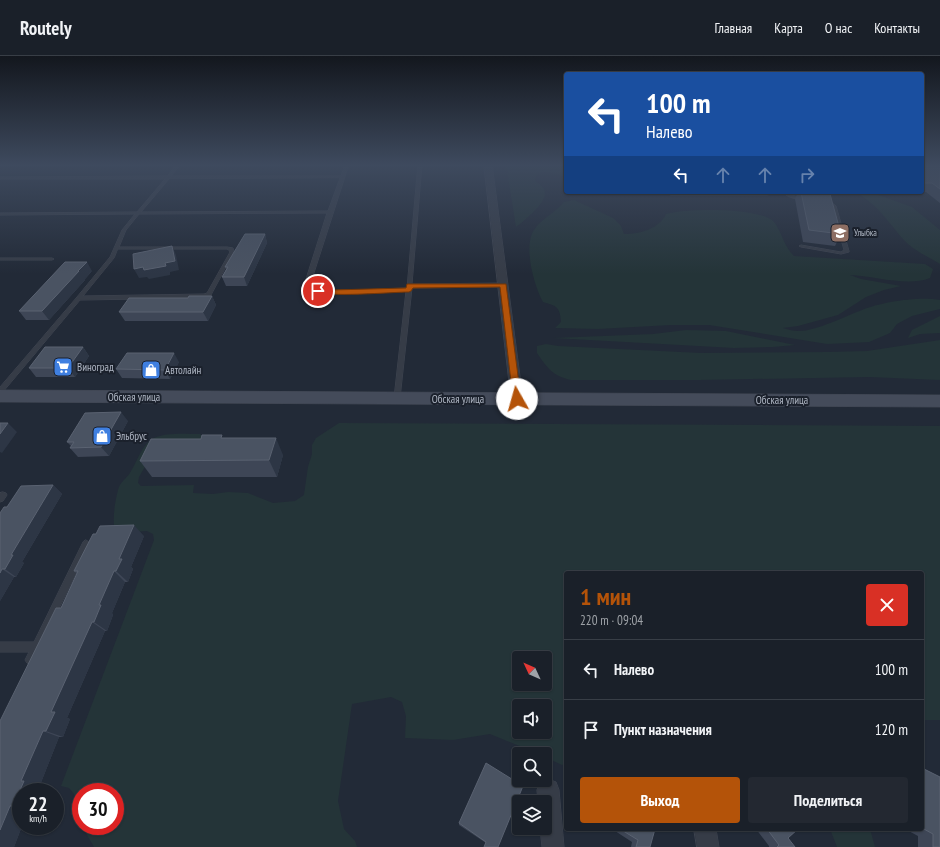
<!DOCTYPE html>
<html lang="ru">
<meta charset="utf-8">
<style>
body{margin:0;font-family:"PT Sans Narrow",sans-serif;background:#232831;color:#f1f3f6;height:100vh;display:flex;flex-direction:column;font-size:15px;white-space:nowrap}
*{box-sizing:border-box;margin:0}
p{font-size:13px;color:#9fa3a8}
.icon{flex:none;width:22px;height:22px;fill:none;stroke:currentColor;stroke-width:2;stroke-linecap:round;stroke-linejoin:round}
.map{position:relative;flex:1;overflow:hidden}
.side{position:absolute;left:564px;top:515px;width:360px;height:260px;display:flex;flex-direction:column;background:#1a2029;border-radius:4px;box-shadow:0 1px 3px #0004,0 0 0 1px #383e46}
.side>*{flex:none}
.banner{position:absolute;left:564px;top:16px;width:360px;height:122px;border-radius:4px;box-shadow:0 1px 3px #0004,0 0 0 1px #383e46;background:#1a4fa0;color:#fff;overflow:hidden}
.needle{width:26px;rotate:314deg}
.buttons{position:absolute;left:512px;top:595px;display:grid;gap:8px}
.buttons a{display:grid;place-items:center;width:40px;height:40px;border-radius:4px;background:#1a2029;box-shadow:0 1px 3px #0004,0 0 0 1px #383e46;font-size:20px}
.speed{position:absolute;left:12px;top:727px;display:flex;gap:8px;font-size:20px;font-weight:700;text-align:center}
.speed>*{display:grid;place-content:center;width:52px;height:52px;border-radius:50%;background:#1a2029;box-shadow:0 1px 3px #0004,0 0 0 1px #383e46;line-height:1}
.speed small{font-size:10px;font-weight:400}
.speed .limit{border:6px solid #d22;background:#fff;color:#111}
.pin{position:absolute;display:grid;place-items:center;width:34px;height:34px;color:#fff;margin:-17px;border:2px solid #fff;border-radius:50%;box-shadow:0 1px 4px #0007}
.me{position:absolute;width:44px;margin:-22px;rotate:353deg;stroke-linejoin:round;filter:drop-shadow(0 0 3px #0008)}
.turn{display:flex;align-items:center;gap:14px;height:84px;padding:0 16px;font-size:18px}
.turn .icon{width:52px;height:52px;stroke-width:2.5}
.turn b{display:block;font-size:28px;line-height:34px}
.lanes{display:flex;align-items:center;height:38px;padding:0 16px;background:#0003;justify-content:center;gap:20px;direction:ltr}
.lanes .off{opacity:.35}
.round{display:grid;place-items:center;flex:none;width:42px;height:42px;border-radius:4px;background:#232831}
.overview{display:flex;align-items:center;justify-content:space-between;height:68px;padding:0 16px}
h1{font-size:24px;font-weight:700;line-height:30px;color:#b45309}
.cta{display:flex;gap:8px;margin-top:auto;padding:8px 16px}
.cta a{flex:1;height:46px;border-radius:4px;background:#b45309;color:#fff;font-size:16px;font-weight:700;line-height:46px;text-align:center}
.cta a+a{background:#232831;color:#f1f3f6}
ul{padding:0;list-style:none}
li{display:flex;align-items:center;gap:12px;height:60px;padding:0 16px;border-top:1px solid #383e46}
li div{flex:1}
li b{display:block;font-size:15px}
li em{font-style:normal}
header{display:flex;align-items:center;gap:24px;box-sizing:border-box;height:56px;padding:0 20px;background:#1a2029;border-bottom:1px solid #383e46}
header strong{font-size:19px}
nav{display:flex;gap:22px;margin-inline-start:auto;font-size:14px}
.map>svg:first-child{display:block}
.green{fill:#243438;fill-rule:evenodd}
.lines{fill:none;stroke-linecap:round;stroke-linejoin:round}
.lane-casing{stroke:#3f4551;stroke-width:1}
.street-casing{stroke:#3f4551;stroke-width:1}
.secondary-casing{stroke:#3f4551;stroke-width:1}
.lane{fill:#363c47;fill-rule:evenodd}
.street{fill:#363c47;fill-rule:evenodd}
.secondary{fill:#444b5a;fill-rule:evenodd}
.wall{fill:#3e4656}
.shaded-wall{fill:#2d3645}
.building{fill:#4a5362;stroke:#5a6271}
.route{fill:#b45309;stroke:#753606}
.labels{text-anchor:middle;stroke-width:4;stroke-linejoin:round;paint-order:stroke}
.far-poi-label{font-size:9px;fill:#b0b7c4;stroke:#1b212c;text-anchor:start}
.poi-label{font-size:11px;fill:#b0b7c4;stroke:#1b212c;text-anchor:start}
.street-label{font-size:11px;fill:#b0b7c4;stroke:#1b212c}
</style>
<header>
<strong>Routely</strong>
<nav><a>Главная</a><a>Карта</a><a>О нас</a><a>Контакты</a></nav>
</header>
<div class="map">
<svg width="940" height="791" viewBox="0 0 940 791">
<rect width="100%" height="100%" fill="#222a37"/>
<path class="green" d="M506,108H566V121C556,119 537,109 535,125C539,128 545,131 545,137C546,147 524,165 516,171Z
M855,136H870L912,151L940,174V208C930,202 917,196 908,188C888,168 882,151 855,136Z
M574,144L613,162L621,170L624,178C640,178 659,173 666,158C684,152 761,151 774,166C782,176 784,191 794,200L925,208L933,213L930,222C908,231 874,220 850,219L861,223L901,230L884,234L866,241L838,259L798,270L783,272C787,273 793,275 798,275C814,276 846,260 862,254C881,246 919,240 940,244V253L912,260L897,268L890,277L869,286L827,288L709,269H671L598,273L555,272L561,266C560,250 556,250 543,246C534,230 523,190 534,174C541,163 555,157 564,146Z
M940,260V277L920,278L908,282L912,274Z
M686,274L726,275L795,289L773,291L734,292L553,282L653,278Z
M940,284V324L869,321L699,324H571C553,320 547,312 537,297V290L546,288L558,290L701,297L828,296L867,295Z
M339,367L940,370V664H922V517H566V707L562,709L545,701V698H539L490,678L453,684L405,682L406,660L402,646L391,641L352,648L338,745L344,773L355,785L357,791H94L87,779L84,770H115V736H81V762L74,738L69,732L61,730L154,484L153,478L147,475L131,476L114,470C113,458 115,446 118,434C120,426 126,423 130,417C137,406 142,388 154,382C167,376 186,378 200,378L206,383L150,402L139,421L138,427L141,430L194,429L193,437L213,438L228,436L248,437L273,447L295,445L304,439L308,411L312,398V389L316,382ZM519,602H545V628H519ZM519,650H545V676H519Z
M830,773H870L875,791H837Z"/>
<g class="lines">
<defs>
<path id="lane" d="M177,108H181L171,120H341L345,108H349L312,223C312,226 311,229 314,231C323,238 392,232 407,232L418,108H422L412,228L504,227L507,229L504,231L412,232L400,342L397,344L394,342L406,235L332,238L318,237L310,233L306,228V223L327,157L139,158L126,174L119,191H227L233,192L234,196L211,239L205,242L80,244L2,337H0V331L77,241L110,201L122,174L135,158L0,159V157L137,156L165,123H0V121L167,120ZM340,122L328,155L141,156L169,123ZM118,193H227L229,194L230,196L207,237L204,238L83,240L114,202Z
M667,136L672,137L780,136L767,139H671Z
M782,136C787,136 788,137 792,139C796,141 802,140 806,142C798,145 789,142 782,136Z
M824,144L831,146L836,150L849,195V196L841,198L801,191L799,190L801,189L841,196L844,194L832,151L824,146Z
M0,202H52L54,203L52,204H0Z
M3,436L6,437L7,439L3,445L0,446V437Z
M86,484L89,486L90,488L33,607L30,609L27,607L25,604L29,596H0V586H34L83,486Z"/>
<path id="street" d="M484,108H492L523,343L522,346L517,348L512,346L511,343Z
M548,723L556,726L559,734L564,791H542L540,772H545V746H538L537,734L540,726Z
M694,773H716L719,791H697Z"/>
<path id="secondary" d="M0,334L940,339V351L0,346Z"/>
</defs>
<use href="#lane" class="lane-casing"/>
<use href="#street" class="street-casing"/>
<use href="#secondary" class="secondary-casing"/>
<use href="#lane" class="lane"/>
<use href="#street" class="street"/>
<use href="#secondary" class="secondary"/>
</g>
<path class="wall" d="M922,108H940V147L926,136H909H922Z
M798,136H821L841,178L835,190L803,186L795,143Z
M265,178L267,187L247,230H226L222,221L226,213L225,211Z
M92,215L85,223V224L49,264H26L19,255Z
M212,240L216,249L208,265H125L119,256L188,242Z
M83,291L89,300L75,321H36L29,312Z
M179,306L170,323L122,322L116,313Z
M128,365L109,400L78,401L70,392L71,390L67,386Z
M224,382L283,399L277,421H152L140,405Z
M53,429L62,438L22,506L24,507L16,521H14L0,545L7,451Z
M144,480L131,511L133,513L128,526H125L112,557L113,559L107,575H105L67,662L70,663L63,681H59L40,729L42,730L21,736V770H22L14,791H0L61,552L77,518L74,515Z
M922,712L940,791H918V780L905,773H922Z
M459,767L498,791L486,787L459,769Z
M612,773H655L650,791H631L632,786Z
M756,773H798L788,782L795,791H769V790Z"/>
<path class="shaded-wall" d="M265,178L267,187L247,230L244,221Z
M172,190L176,199L179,214L170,216V219L149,223L147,221L139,222L134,213Z
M87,206L92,215L85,223V224L49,264L42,255Z
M212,240L216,249L208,265L203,256Z
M83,291L89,300L75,321L68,312Z
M174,297L179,306L170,323L165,314Z
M121,356L128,365L109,400L101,391Z
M8,367L17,376L2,397L0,396V378Z
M276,382L283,399L277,421L269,404Z
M53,429L62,438L22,506L24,507L16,521L5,513L11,499Z
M134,469L144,480L131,511L133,513L128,526L116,515L119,503Z
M2,513L14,521L0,545V517Z
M114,515L125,526L112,557L113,559L107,575L94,566L99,549Z
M92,566L105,575L67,662L70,663L63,681L46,675L51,656Z
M43,675L59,681L40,729L42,730L39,736H21V751L13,750L21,725Z
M10,750L21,752V770H22L14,791H0V774Z"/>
<path class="building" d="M922,108H940V133L932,127H922Z
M801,136H821L830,138L841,178L809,174Z
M245,178H265L244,221H222L228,211H225Z
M172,190L175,205L165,207L166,210L144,214L143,211L134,213L133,198Z
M65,206H87L78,215H79L42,255H19Z
M189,240H212L203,256H119L129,242H188Z
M45,291H83L68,312H29Z
M127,297H174L165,314L116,313Z
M121,356L101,391L70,392L74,386H67L85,357Z
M0,367H8L0,378Z
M202,379H222L221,382H276L269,404L140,405L151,383H201Z
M53,429L11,499H13L5,513H2L0,517V457L4,451H7L21,430Z
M134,469L119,503H122L116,515H114L99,549H101L94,566H92L51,656H55L46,675H43L21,725H24L13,750H10L0,774V665L56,552H61L78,515H74L93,478H96L100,470Z
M486,707L523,730L498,791H484L486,786L459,767Z
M922,712L940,721V791H933V778L922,772Z
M620,773H655L650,791H636L638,784Z
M767,773H798L788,782L795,791H777L779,789Z"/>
<linearGradient id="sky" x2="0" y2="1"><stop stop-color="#13171e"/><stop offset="0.5" stop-color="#3e4a5e"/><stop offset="1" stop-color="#3e4a5e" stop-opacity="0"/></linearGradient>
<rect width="940" height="218" fill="url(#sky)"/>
<path class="route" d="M407,228H506L521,343L520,345H514L513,343L500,231L413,232L411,235L409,236C393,236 324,242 315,235L318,233L332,234L406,232Z"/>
<defs>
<symbol id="school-square" viewBox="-11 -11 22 22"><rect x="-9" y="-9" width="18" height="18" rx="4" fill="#8d6e63" stroke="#1b212c"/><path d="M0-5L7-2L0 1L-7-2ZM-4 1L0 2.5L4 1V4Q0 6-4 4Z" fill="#fff"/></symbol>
<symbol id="supermarket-square" viewBox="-11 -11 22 22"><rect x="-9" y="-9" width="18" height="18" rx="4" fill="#3f7fe0" stroke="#1b212c"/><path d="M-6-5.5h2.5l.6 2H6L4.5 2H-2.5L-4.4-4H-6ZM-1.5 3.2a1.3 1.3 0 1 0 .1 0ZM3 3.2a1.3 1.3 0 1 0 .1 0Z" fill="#fff"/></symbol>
<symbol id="shop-square" viewBox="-11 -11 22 22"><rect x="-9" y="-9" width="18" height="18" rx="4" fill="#3f7fe0" stroke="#1b212c"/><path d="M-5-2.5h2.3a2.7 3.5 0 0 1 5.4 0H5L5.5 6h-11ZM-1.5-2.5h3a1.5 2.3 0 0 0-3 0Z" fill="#fff"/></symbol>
</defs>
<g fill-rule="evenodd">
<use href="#school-square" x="829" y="166" width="22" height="22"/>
<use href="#supermarket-square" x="52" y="300" width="22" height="22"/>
<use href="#shop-square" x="140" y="303" width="22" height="22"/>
<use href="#shop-square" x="91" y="369" width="22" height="22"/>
</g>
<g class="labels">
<g class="far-poi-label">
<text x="854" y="180">Улыбка</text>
</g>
<g class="poi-label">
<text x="77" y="315">Виноград</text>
<text x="165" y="318">Автолайн</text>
<text x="116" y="384">Эльбрус</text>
</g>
<g class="street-label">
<text x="134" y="345">Обская улица</text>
<text x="458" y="347">Обская улица</text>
<text x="782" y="348">Обская улица</text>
</g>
</g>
</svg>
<div class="buttons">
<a><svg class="needle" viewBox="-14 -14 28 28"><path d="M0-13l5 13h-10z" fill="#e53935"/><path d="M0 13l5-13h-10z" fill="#9fa3a8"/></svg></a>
<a><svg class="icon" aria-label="sound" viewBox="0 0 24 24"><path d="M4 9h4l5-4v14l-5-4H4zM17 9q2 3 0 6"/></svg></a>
<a><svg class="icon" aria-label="search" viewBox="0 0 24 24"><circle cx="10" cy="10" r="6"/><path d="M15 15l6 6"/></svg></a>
<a><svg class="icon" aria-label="layers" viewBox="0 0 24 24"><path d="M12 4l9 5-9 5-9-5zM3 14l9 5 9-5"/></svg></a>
</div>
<div class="speed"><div>22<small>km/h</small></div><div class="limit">30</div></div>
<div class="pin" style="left:318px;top:235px;background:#d93025"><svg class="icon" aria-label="arrive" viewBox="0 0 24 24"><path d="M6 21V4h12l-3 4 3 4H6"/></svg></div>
<svg class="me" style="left:517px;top:343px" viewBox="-20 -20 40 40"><circle r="19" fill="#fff"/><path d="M0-13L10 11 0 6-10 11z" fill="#b45309"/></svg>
<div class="banner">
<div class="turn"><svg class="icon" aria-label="left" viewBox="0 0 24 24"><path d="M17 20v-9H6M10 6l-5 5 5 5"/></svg><div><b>100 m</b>Налево</div></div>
<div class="lanes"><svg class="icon" aria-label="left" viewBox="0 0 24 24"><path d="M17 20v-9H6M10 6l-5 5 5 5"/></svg><svg class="icon off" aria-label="ahead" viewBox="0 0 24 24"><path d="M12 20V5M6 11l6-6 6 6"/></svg><svg class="icon off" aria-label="ahead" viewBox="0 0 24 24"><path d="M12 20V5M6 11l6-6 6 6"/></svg><svg class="icon off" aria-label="right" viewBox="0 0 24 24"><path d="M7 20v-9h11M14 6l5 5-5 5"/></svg></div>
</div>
<section class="side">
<div class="overview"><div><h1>1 мин</h1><p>220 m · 09:04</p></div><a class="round" style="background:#d93025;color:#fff"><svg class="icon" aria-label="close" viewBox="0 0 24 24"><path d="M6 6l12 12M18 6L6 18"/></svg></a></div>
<ul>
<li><svg class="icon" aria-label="left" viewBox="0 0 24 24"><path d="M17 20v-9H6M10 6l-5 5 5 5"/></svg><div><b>Налево</b></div><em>100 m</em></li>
<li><svg class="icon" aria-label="arrive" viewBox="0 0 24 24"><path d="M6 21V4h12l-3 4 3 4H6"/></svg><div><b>Пункт назначения</b></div><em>120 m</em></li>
</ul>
<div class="cta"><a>Выход</a><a>Поделиться</a></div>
</section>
</div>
